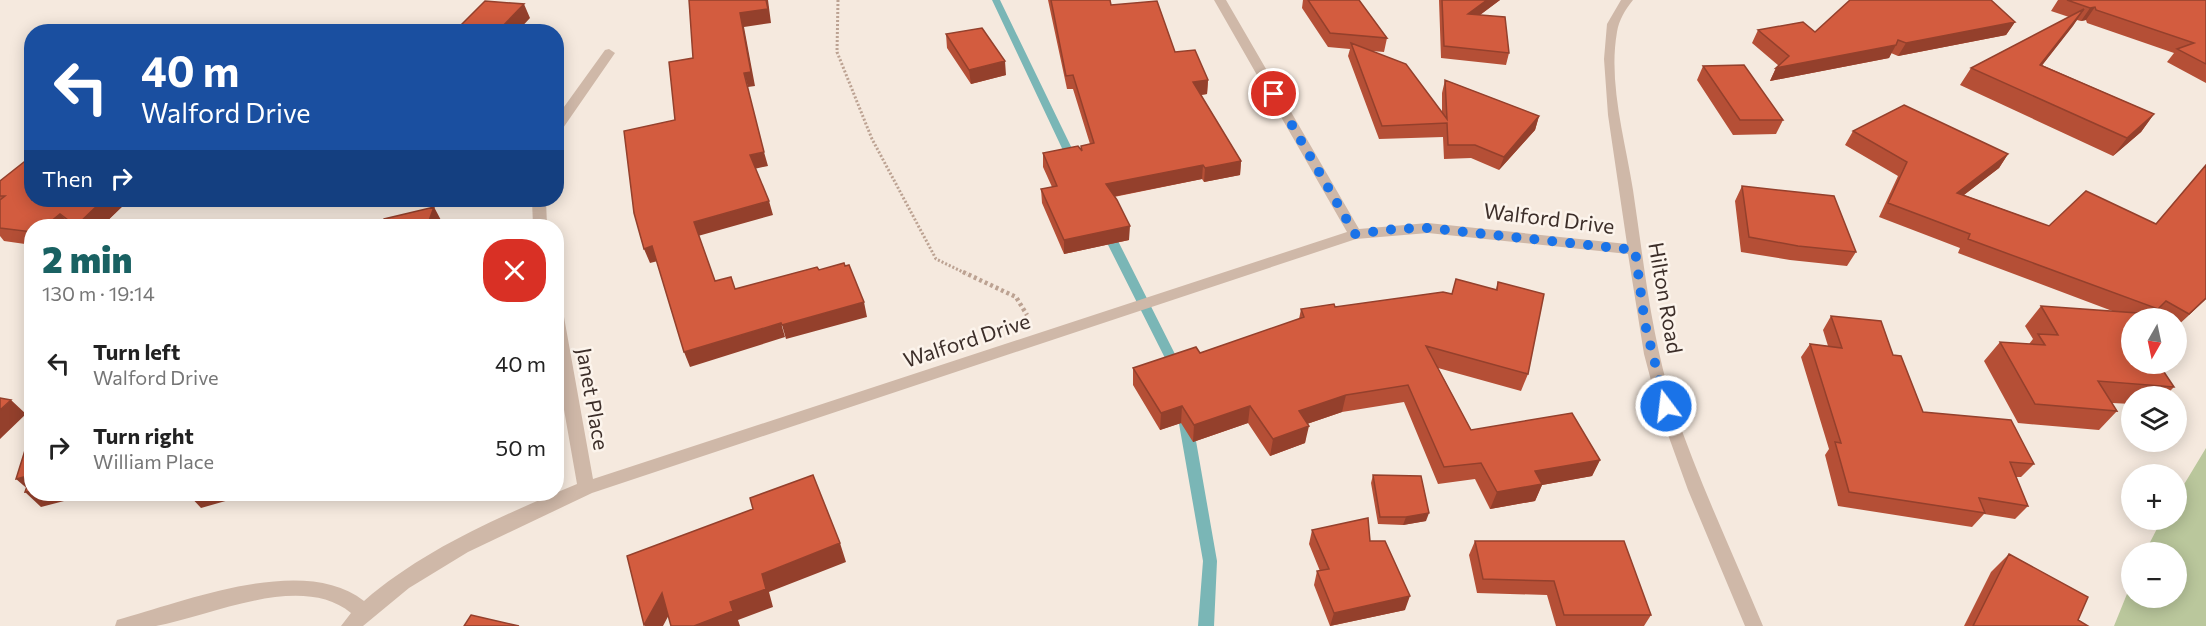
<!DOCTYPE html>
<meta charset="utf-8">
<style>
body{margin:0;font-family:Commissioner,sans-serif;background:#f6f6f6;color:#222;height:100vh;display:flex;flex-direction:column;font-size:22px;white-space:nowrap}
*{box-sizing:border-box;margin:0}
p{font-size:20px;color:#767676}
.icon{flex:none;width:33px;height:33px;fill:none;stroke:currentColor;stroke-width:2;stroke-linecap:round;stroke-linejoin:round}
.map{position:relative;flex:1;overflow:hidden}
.sheet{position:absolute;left:24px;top:219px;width:540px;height:282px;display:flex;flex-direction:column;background:#fff;border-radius:24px;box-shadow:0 3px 15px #0003}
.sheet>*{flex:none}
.hud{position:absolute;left:24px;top:24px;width:540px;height:183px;border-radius:24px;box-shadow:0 3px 15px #0003;background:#1a4fa0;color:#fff;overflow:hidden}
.needle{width:39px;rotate:189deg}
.fabs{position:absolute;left:2121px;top:308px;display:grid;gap:12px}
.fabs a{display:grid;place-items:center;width:66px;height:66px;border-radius:50%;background:#fff;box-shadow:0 3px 15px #0003;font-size:30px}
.pin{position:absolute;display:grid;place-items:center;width:51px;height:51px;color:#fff;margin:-26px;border:3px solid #fff;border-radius:50%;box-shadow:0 2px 6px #0007}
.me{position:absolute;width:66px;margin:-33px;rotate:345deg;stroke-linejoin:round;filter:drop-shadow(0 0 4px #0008)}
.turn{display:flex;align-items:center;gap:21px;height:126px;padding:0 18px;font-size:27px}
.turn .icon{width:78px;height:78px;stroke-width:2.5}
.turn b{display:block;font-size:42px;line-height:51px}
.then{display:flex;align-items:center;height:57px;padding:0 18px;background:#0003;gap:12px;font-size:22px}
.round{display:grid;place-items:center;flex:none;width:63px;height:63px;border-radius:24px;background:#f6f6f6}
.summary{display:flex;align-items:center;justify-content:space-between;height:102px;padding:0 18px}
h1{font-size:36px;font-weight:800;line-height:45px;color:#196162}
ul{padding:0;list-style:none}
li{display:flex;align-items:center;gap:18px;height:84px;padding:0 18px}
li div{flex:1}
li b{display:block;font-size:22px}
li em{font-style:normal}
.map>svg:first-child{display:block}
.green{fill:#bac79c}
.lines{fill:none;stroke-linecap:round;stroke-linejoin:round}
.stream{fill:#7ab6b6;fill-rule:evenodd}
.path-far1{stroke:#bca292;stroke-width:3;stroke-dasharray:2 2;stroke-linecap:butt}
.path{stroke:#bca292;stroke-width:4.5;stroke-dasharray:3 3;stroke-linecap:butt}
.minor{fill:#cfb8a8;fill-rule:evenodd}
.wall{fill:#b54f36}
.shaded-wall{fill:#94402c}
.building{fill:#d35c3f;stroke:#94402c;stroke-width:1.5}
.route{stroke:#1a73e8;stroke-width:10;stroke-dasharray:0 18}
.labels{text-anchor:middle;stroke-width:5;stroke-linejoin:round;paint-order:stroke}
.street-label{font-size:21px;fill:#3c2e29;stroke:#fcf4ec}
</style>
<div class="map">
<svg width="2206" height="626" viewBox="0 0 2206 626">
<rect width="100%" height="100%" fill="#f5e9de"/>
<path class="green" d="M2206,448V626H2114L2131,584L2132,597H2176V552H2145L2162,519H2176L2177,496Z"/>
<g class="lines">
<path class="stream" d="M992,0H1000L1078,161L1077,163L1073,164L1068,161Z
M1107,227L1113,231L1182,368L1180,371H1172L1170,368L1101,231Z
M1185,413L1190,414L1192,418L1217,561L1214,626H1198L1203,561L1178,418L1180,414Z"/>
<path class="path-far1" d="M838,0L837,52L872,139L936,259L967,274"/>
<path class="path" d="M963,272L1016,297L1027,315"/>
<path class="minor" d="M1214,0H1226L1359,229L1428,223L1627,244L1608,115L1604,59L1607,24L1621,0H1633C1625,10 1619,20 1617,32C1608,83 1625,139 1633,190C1644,263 1651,337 1674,408C1699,482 1733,554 1763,626H1745L1688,490L1658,407L1644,354L1628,254L1428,233L1356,239L592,493L468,552L409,588L363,626H341L351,613C301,572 211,616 156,626C143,626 128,626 115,626L117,620L124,618C189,600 305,554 364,601C425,548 504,515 577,484L556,364V312L564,317L593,479L1347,232Z
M609,49L615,53L561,131L556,132V118L605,50Z
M532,200H546L547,226H533Z"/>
</g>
<path class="wall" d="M1048,0H1110L1111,5L1175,52L1208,80L1207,94L1201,95L1241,161L1240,175L1204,182L1202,179L1114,197L1129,240L1064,254L1042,203L1041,189L1052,187L1043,167V153L1081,149V146L1090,144L1073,89H1067Z
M1303,0H1359L1387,38L1384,52L1372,51L1442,114V93L1445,80L1539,116L1535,130L1499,170L1471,158L1444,159L1443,137L1379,139L1348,56L1350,49L1328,47L1302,8Z
M1439,0H1500L1480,15L1509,53L1506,65L1441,58Z
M2058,0H2206V83L2167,62L2174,53L2087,23L2086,20L2081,21L2077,20L2042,65L2154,114L2141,132L2113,156L1960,85L1971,68L2069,17L2051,11Z
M2015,22L2006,35L1898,56L1891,53L1889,58L1770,81L1776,68L1779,66L1752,43L1758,30L1815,32Z
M946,34L1006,75L971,84L947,48Z
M1703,66L1783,120L1776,134L1733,135L1697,80Z
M1853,131L2008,154L1999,168L1964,195L2049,226L2156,224L2206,165V299L2176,327V318H2158L2153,315L2150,318H2132V363L2174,387L2165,396H2132V404L2112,403L2117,411L2099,430L2018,423L1984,361L2000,342L2029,344L2033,339L2025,326L2041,306L2115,312L1958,253L1960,248L1879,217L1898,176L1845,145Z
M0,181L129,200L102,226H32V245L4,241L0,236Z
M1742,186L1856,252L1847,266L1790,260L1741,252L1735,201Z
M1498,282L1528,374L1521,391L1438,368L1471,430L1600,460L1592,476L1542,485L1535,501L1490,509L1475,479L1438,484L1404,402L1342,412L1307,424L1305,443L1270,456L1248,423L1193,442L1181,423L1160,430L1133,385V368L1200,353L1299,319L1301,309L1335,307L1496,289Z
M1831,316L1893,355L1923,412L2034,464L2021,477H2016L2028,506L2015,519L1984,514L1972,527L1838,506L1825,455L1829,449L1801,357L1810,344L1828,346L1823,330Z
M1373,475L1426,521L1403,525L1378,524L1371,483Z
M1312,530L1370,541L1405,610L1330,626L1314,585L1317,571H1320L1309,544Z
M1475,541L1651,615L1644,626H1556L1547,595L1477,593L1469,555Z
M2009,554L2078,620L2088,626H1964L1991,572Z"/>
<path class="shaded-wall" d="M766,0H768L771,23L744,27L755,86L748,87L744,73L740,13Z
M1487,0H1500L1465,26L1468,14Z
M524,4L530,18L517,32H497Z
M2095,7L2086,20L2081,21L2090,8Z
M2084,9L2073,26L2029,82L2040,65Z
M2015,22L2006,35L1898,56L1906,43Z
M1896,45L1889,58L1770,81L1776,68Z
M1005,61L1006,75L971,84L969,70Z
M1208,80L1207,94L1192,96L1193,82Z
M2154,114L2141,132L2113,156L2127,138Z
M1539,116L1535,130L1499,170L1504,157Z
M764,152L768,166L754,169L750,155Z
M2008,154L1999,168L1948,207L1957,193Z
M1241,161L1240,175L1204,182L1205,168Z
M1203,165L1202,179L1106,198V184Z
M103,200H129L102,226H76Z
M769,201L773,215L698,236L694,222Z
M434,207L442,222L440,226H427Z
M60,214L71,226H45Z
M1130,226L1129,240L1064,254V240Z
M652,246L658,261L650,263L644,249Z
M2206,298V299L2176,327L2189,314Z
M864,302L867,317L786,339L782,325Z
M781,323L785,337L690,367L684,352Z
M1346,395L1342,412L1295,428L1299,411Z
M11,400L26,414L0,439V410Z
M1182,406L1181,423L1160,430L1161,413Z
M1250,406L1248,423L1193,442L1194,425Z
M1309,426L1305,443L1270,456L1273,439Z
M1600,460L1592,476L1542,485L1535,501L1490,509L1497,492L1535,471Z
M31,475L32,476V494H91L41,507L25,492L30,491L16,479Z
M188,494H250L201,508Z
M1429,513L1426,521L1403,525L1406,517Z
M840,543L846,562L769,592L773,607L738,620L740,626H694L730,602L762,574Z
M662,593L671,611L663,626H645L644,625Z
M1410,596L1405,610L1330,626L1334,613Z"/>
<path class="building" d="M689,0H766L768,9L740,13L751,72L744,73L764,152L750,155L769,201L694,222L715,281L731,277L735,289L817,267L819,270L844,263L845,266L849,265L864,302L782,325L781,323L684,352L652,246L644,249L634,213L624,131L675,120L669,62L693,58Z
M1051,0H1110L1111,5L1157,1L1175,52L1195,50L1208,80L1193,82L1241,161L1205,168L1203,165L1106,184L1117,200L1130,226L1064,240L1041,189L1057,186L1043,153L1078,146L1082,151L1081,146L1094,143L1073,75L1066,76Z
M1308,0H1359L1387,38L1330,33Z
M1442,0H1487L1468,14L1505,17L1509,53L1444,46Z
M1850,0H1991L2015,22L1906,43L1898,40L1896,45L1776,68L1789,56L1758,30L1803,22L1815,32Z
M2067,0H2206V64L2177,49L2194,43L2096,10L2095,7L2090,8Z
M485,1L524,4L497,32H454Z
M2084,9L2040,65L2154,114L2127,138L1971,68Z
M982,28L1005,61L969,70L946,34Z
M1351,43L1406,64L1447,119L1445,80L1539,116L1504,157L1475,145H1448L1447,123L1382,126Z
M1744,65L1783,120H1740L1703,66Z
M1904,105L2008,154L1957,193L2049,226L2086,191L2156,224L2206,165V298L2189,314L2166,301L2158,309L1968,239L1970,234L1888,203L1907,162L1853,131Z
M29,158L32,159V200H103L76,226L60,214L45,226H32V232L0,228V200L5,196H0V181Z
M1742,186L1834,196L1856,252L1798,246L1749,237Z
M434,207L427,226H380L384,219Z
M1456,279L1497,290L1498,282L1544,294L1528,374L1426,346L1471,430L1572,413L1600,460L1535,471L1542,484L1497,492L1481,463L1444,467L1408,385L1346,395L1299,411L1309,426L1273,439L1250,406L1194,425L1182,406L1161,413L1133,368L1196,347L1200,353L1304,317L1301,309L1334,304L1335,307L1443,292L1452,294Z
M2041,306L2151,314L2147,318H2132V363H2158L2174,387L2098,381L2117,411L2035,404L2000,342L2045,345L2038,334L2058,335Z
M1831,316L1881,321L1893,355L1901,356L1923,412L2011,420L2034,464L2010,462L2028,506L1979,498L1985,513L1849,492L1835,442L1841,443L1810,344L1842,348Z
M0,398L11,400L0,410Z
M32,428V491L25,492L31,475L16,479Z
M813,475L840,543L762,574L766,589L730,602L733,611L694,626H671L662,593L644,625L627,556L753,509L750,498Z
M1373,475L1421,476L1429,513L1406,517H1380Z
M1368,518L1370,541H1385L1410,596L1334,613L1317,571L1329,569L1312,530Z
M1475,541H1624L1651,615H1564L1554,581L1483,579Z
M2009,554L2088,597L2078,620L2088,626H1973Z
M471,615L519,626H464Z"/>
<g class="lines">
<path class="route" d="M1274,94L1355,234L1395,229L1428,228L1635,250L1645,324L1666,406"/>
</g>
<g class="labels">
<g class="street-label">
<text transform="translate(1549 219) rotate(7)" y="7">Walford Drive</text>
<text transform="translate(1665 298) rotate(80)" y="7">Hilton Road</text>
<text transform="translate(967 341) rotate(-18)" y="7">Walford Drive</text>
<text transform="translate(592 399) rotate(80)" y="7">Janet Place</text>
</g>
</g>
</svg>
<div class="fabs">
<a><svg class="needle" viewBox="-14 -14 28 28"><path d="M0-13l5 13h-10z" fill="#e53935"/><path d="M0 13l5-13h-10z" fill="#767676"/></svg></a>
<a><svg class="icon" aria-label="layers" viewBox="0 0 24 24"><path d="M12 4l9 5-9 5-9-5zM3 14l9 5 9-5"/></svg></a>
<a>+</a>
<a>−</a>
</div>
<div class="pin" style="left:1274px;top:94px;background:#d93025"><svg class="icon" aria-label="arrive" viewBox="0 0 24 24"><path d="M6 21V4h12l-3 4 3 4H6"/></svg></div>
<svg class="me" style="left:1666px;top:406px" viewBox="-20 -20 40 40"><circle r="17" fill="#1a73e8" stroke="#fff" stroke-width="3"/><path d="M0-11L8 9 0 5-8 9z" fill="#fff"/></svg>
<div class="hud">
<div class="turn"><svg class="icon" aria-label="left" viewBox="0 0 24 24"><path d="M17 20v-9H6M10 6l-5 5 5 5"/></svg><div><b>40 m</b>Walford Drive</div></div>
<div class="then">Then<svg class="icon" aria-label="right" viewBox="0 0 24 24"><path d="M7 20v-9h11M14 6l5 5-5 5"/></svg></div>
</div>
<section class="sheet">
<div class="summary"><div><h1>2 min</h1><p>130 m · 19:14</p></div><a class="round" style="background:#d93025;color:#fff"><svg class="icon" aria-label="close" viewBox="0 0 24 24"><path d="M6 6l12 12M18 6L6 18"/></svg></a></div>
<ul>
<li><svg class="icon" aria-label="left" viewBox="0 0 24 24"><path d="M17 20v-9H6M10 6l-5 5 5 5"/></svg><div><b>Turn left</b><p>Walford Drive</p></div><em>40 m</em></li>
<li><svg class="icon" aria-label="right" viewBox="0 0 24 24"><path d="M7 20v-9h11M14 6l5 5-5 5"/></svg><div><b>Turn right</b><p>William Place</p></div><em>50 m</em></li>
</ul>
</section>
</div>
